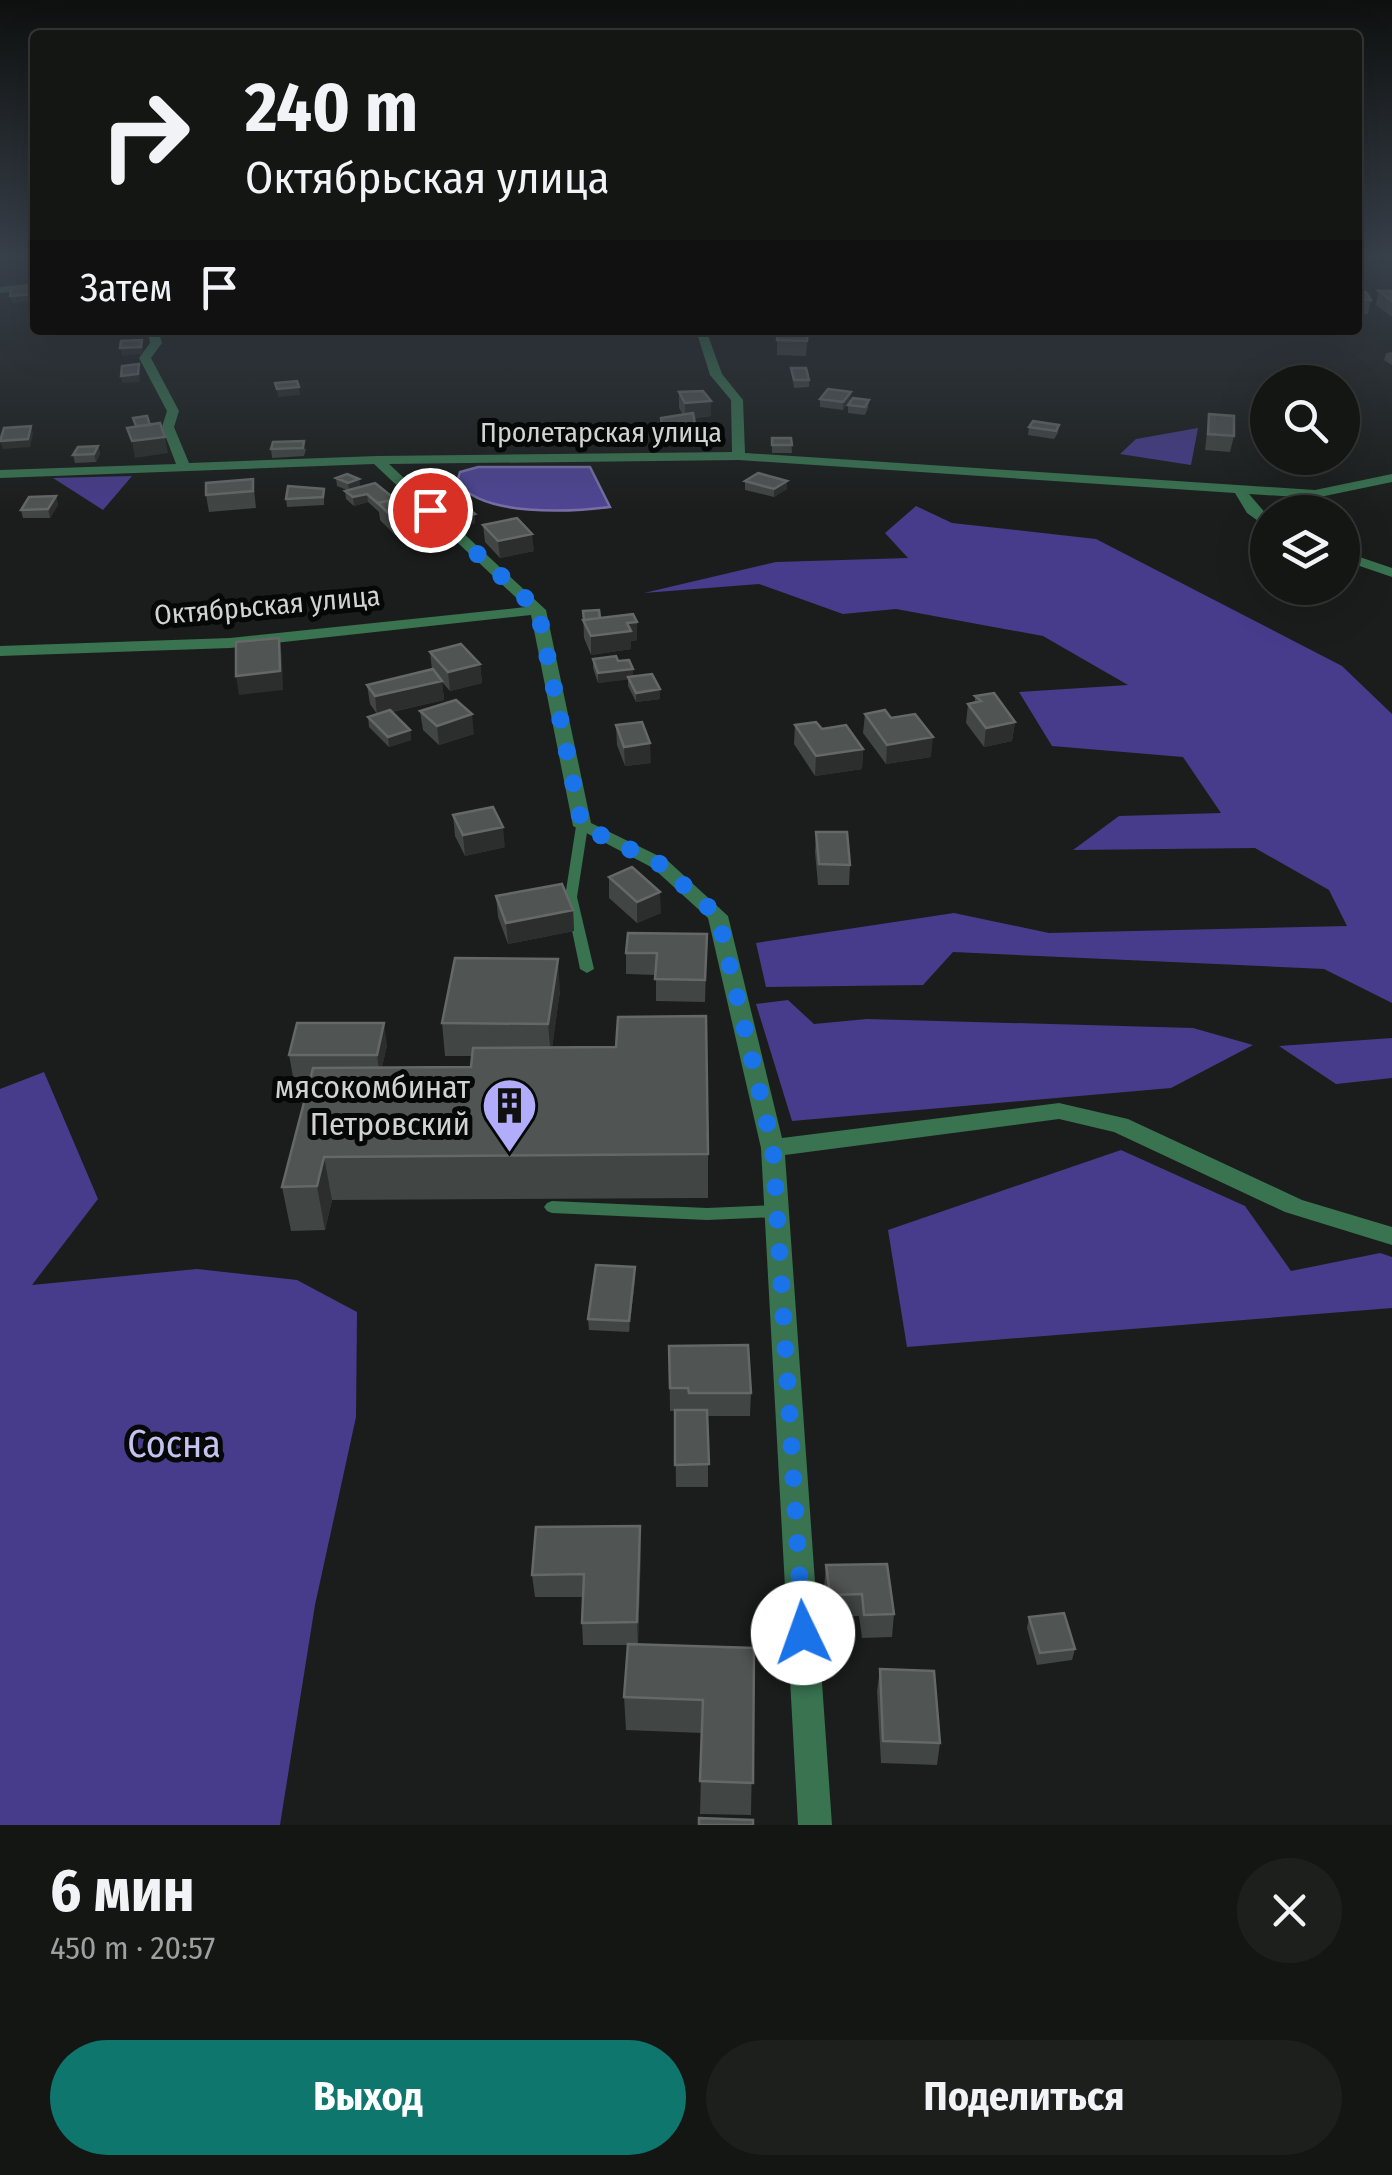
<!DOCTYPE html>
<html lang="ru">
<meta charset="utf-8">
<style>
body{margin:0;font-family:"Fira Sans Condensed",sans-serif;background:#1d1f1d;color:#f1f3f6;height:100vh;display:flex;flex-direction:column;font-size:38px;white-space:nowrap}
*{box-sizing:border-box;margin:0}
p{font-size:32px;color:#9d9fa0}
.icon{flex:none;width:55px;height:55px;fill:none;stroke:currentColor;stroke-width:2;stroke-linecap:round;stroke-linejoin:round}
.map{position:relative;height:1825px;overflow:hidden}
.panel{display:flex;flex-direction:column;background:#141614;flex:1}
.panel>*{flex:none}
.hud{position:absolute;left:30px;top:30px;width:1332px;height:305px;border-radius:10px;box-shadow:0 10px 40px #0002,0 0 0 2px #333534;background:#141614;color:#f1f3f6;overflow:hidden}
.tools{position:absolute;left:1250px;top:365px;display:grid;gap:20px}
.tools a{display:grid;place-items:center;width:110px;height:110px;border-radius:50%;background:#141614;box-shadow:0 10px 40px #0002,0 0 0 2px #333534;font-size:50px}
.pin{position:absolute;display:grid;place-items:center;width:85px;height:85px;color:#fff;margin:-42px;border:5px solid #fff;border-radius:50%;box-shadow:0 2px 10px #0007}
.me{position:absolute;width:110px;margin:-55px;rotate:357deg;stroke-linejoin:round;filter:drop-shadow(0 0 8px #0008)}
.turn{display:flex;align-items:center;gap:35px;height:210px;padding:0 50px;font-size:45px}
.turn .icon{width:130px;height:130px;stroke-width:2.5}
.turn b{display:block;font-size:70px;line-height:85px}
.then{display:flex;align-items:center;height:95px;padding:0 50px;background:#0003;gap:20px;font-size:38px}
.round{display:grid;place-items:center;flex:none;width:105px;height:105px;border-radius:52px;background:#1d1f1d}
.summary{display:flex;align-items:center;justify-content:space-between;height:170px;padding:0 50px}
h1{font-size:60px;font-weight:700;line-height:75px}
.cta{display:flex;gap:20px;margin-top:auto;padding:20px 50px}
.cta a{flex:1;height:115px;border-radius:60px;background:#0f766e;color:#fff;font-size:40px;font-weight:700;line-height:115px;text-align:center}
.cta a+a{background:#1d1f1d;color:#f1f3f6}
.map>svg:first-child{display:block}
.forest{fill:#473c8b}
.water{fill:#4f4594;stroke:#7670a6;stroke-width:2.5}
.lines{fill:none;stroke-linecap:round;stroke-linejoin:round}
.service{fill:#397350;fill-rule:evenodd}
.minor{fill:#397350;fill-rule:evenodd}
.wall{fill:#414543}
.shaded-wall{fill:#2b2e2c}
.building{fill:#505452;stroke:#646866;stroke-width:2.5}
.route{stroke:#1a73e8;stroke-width:18;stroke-dasharray:0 32.4}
.labels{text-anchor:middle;stroke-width:10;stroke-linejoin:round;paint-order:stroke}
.far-street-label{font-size:28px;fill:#d0d3d1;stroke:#060707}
.poi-label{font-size:32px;fill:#d0d3d1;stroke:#060707;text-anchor:end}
.near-park-label{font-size:38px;fill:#c4c3f0;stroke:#060707}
</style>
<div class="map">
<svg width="1392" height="1825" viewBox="0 0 1392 1825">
<rect width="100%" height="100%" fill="#1a1d1b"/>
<path class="forest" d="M1198,428L1191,465L1120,454L1136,439Z
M132,476L103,510L53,478Z
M916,506L952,523L1096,539L1342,666L1392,714V1003L1324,969L953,952L923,985L766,987L756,943L954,913L1049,933L1347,926L1329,890L1255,848L1073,850L1119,816L1221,813L1183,757L1052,746L1019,692L1128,685L1043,636L896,609L843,614L759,584L644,593L776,562L908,558L885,533Z
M788,1000L814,1024L867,1019L1193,1028L1253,1045L1171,1088L792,1121L756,1004Z
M1392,1038V1078L1336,1084L1279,1046Z
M44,1072L98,1199L32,1285L197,1269L297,1280L357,1312L356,1417L315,1605L280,1825H0V1089Z
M1121,1150L1245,1206L1291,1271L1380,1253L1392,1257V1308L907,1347L888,1230Z"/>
<path class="water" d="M478,467H590L610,507C570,512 483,517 457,482L460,472Z"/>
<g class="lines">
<path class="service" d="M582,823L588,826L577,897L594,969L587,973L580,969L565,897L576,826Z
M552,1201L707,1208L777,1205L782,1207L785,1211L782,1215L777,1217L707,1220L552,1213L547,1211L544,1207L547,1203Z"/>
<path class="minor" d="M35,283V289L0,293V287Z
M148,330H158L162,343L151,358L179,411L174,427L189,463L377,456L732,452L731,400L710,375L696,330H706L722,374L743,400L745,453L1315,490L1392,474V482L1315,498L1249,494L1268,516V528L1247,513L1235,493L739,460L389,464L546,610L591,823L667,860L728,916L782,1138L1059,1103L1128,1119L1302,1200L1392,1227V1245L1285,1212L1114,1132L1059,1119L785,1155L832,1825H798L761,1148L708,918L653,868L573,826L531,615L230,648L0,656V646L230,638L526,607L374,464L0,478V470L176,464L162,427L167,411L139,358L150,343Z
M1342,551L1392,568V577L1342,560Z"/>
</g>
<path class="wall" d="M1379,291H1392V317L1376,305Z
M1358,292L1371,300L1368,314H1358Z
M808,330L806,356L777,355V340Z
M1392,352V365L1384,360L1386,353Z
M791,368L809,380V387L794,388Z
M679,392L711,401V416L694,418L696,429V445L663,446L661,418L683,415L679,408Z
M851,392L850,400L843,410L820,407V399Z
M869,400L868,408L865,415L848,413V405Z
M1209,414L1234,436L1230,452L1205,450Z
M1059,425L1058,433L1054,439L1028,435L1029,427Z
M772,438H791L792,453H772Z
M273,442L306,449L304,456L272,458L271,449Z
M98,446L100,454L96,462L75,463L73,455Z
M336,478L359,479L360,487L395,499L418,511L420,529L394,534L380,520L379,512L368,502L354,506L346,499L345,491L347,490L337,486Z
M253,479L256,508L209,512L206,495Z
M745,481H787V489L774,497L745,490Z
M324,489V505L287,507L286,499Z
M56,496L58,505L50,518H23L21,510Z
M437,502L475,514V523L457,527L438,511Z
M483,525L534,551L500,558L485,542Z
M583,611L600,618L637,640L631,641V649L591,655L584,638Z
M430,652L480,664L482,683L450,691L442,682L444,700L392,712L410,730L411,740L389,747L369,727L368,717L377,714L370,704L367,685L432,670Z
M593,659L618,661L633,676L660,699L636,702L628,686V679L598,683L593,668Z
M975,696L1015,722L1012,741L984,747L966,723L968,704L975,703Z
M420,711L474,734L439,745L423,730Z
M865,714L891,718L931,757L886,764L863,733Z
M616,725L651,763L625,766L617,745Z
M795,725L822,729L863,749L862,769L815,776L794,744Z
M453,815L505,847L465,856L455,836Z
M816,832L850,865L849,885H818L815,852Z
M609,877L661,913L637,923L609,898Z
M496,896L573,910L574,931L508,944L498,917Z
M707,934L705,1002L656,1001V975L626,974V953Z
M560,991L552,1047L708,1154V1198L332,1200L325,1230L291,1231L282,1187L310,1077H293L289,1055L387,1045L382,1067H471L472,1056H445L442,1023Z
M635,1279L629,1332L589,1330L588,1319Z
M669,1346L751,1393L750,1416H708V1487H676L675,1411H670Z
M641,1549L638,1644L754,1648L751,1815L700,1814L702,1733L626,1730L624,1697L628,1645H583L582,1623L583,1597H535L532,1575Z
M826,1565L894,1614L892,1637L862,1638L859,1616L828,1617L824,1588Z
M1029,1617L1075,1649L1072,1660L1037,1665L1027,1628Z
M880,1669L940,1743L937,1765L881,1763L877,1691Z"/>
<path class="shaded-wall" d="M31,287L33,301L12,303L10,296Z
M142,340L143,354L122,356L120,348Z
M139,364L140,382L122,383L121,376Z
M299,387L300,395L278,397L277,389Z
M851,392L850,400L843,410V402Z
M711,401V416L685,418V403Z
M31,426L33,434L30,447L3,449L0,441Z
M165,437L168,453L135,458L132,441Z
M98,446L100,454L96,462L94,454Z
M359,479L360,487L349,491L348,483Z
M787,481V489L774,497V489Z
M367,494L368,502L354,506L353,497Z
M56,496L58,505L50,518L48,509Z
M418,511L420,529L394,534L392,517Z
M475,514V523L457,527L456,519Z
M532,534L534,551L500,558L498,541Z
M637,622V640L631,641V649L591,655V636L627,623Z
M279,638L282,656L283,690L239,695L236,676Z
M480,664L482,683L450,691L448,672Z
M633,669V679L598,683V673Z
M442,681L444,700L377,715L375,696Z
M660,689V699L636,702V693Z
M472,714L474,734L439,745L437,726Z
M1015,722L1012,741L984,747L986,728Z
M410,730L411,740L389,747L388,737Z
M933,737L931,757L886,764L887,745Z
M650,743L651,763L625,766L624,747Z
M863,749L862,769L815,776L816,756Z
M503,827L505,847L465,856L463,835Z
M660,892L661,913L637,923V902Z
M573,910L574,931L508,944L506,923Z
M558,959L560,991L551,1057L548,1024Z
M384,1023L387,1045L380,1077L377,1055Z
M324,1157L332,1200L325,1230L317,1186Z
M635,1267V1279L629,1332V1321Z
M640,1526L641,1549L638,1645L637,1622Z"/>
<path class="building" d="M31,287V294L10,296L11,288Z
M1379,291H1392V301Z
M1358,292H1366L1371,300L1358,299Z
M778,330H808L807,341L777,340Z
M142,340L141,347L120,348L121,341Z
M139,364L138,374L121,376L122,366Z
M791,368H806L809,380H794Z
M297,381L299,387L277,389L275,383Z
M828,389L851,392L843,402L820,399Z
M703,391L711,401L685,403L679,392Z
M853,398L869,400L865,407L848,405Z
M693,413L696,429L663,430L661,418Z
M1209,414L1234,416V436L1208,434Z
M147,416L150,425L136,426L133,418Z
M1033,421L1059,425L1056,431L1029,427Z
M160,423L165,437L132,441L127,428Z
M31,426L28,439L0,441L4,428Z
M772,438H791L792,445H772Z
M304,441L303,448L271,449L273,442Z
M98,446L94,454L73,455L78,447Z
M758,473L787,481L774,489L745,481Z
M347,474L359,479L348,483L336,478Z
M253,479V491L206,495V483Z
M375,483L395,499L378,503L381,506L367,494L353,497L345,491Z
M288,486L324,489L323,497L286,499Z
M56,496L48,509L21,510L29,497Z
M404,497L418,511L392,517L378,503Z
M455,498L475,514L456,519L437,502Z
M517,518L532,534L498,541L483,525Z
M599,610L600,618L584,620L583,611Z
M633,614L637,622L627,623L631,631L591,636L583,620Z
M279,638L280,671L236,676V642Z
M461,644L480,664L448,672L430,652Z
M616,656L618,661L629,660L633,669L598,673L593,659Z
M433,669L442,681L375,696L367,685Z
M652,674L660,689L636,693L628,677Z
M994,693L1015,722L986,728L968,704L981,701L975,696Z
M456,700L472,714L437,726L420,711Z
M390,710L410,730L388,737L368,717Z
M885,710L891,718L915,714L933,737L887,745L865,714Z
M642,722L650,743L624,747L616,725Z
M816,722L822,729L846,725L863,749L816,756L795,725Z
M493,807L503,827L463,835L453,815Z
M816,832H847L850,865L819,864Z
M632,867L660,892L637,902L609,877Z
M562,884L573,910L506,923L496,896Z
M628,933L707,934L705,980L655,979L657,953H626Z
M455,958L558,959L548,1024L442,1023Z
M706,1016L708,1154L324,1157L317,1186L282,1187L313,1068L471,1067L473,1048L616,1047L618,1017Z
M297,1023H384L377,1055H289Z
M596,1265L635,1267L629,1321L588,1319Z
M748,1345L751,1393H689L688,1388H670L669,1346Z
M675,1410H707L709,1464L675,1465Z
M640,1526L637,1622L582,1623L584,1574L532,1575L536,1527Z
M887,1564L894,1614L864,1615L862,1594L830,1595L826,1565Z
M1064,1613L1075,1649L1040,1653L1029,1617Z
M628,1644L754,1648L753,1783L700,1781L703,1700L624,1697Z
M880,1669L934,1671L940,1743L883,1741Z
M699,1818L753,1820V1825H699Z"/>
<linearGradient id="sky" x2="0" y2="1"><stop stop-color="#0e100f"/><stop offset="0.5" stop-color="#38404a"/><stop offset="1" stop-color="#38404a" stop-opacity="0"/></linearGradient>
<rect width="1392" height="513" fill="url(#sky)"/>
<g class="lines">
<path class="route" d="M430,510L538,610L582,826L660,864L718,916L773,1148L803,1633"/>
</g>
<defs>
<symbol id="building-pin" viewBox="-11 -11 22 30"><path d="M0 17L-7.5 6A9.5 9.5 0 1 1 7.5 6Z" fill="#b1adfa" stroke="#060707"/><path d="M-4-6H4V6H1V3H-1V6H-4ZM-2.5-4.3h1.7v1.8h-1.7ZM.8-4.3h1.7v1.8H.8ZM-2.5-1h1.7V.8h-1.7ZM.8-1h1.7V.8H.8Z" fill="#111"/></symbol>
</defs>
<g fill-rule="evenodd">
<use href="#building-pin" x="478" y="1074" width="63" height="86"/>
</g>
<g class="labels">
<g class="far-street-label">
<text x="601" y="442">Пролетарская улица</text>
<text transform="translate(267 605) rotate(-5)" y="10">Октябрьская улица</text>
</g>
<g class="poi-label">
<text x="470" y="1098">мясокомбинат<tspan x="470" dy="37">Петровский</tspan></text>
</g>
<g class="near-park-label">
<text x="174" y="1457">Сосна</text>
</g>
</g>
</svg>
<div class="tools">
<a><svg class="icon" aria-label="search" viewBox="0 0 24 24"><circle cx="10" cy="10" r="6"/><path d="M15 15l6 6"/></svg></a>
<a><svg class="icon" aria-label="layers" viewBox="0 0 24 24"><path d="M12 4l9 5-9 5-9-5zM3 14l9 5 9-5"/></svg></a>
</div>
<div class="pin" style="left:430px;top:510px;background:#d93025"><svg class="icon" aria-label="arrive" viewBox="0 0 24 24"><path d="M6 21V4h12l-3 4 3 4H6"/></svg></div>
<svg class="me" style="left:803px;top:1633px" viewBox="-20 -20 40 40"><circle r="19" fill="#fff"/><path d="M0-13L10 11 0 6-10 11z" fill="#1a73e8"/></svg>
<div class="hud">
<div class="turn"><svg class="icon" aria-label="right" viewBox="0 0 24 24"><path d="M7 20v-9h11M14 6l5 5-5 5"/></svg><div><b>240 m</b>Октябрьская улица</div></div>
<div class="then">Затем<svg class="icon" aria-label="arrive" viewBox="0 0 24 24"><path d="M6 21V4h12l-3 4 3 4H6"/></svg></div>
</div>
</div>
<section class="panel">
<div class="summary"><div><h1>6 мин</h1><p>450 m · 20:57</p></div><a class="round"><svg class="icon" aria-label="close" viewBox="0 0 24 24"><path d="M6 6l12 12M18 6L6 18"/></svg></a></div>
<div class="cta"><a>Выход</a><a>Поделиться</a></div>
</section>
